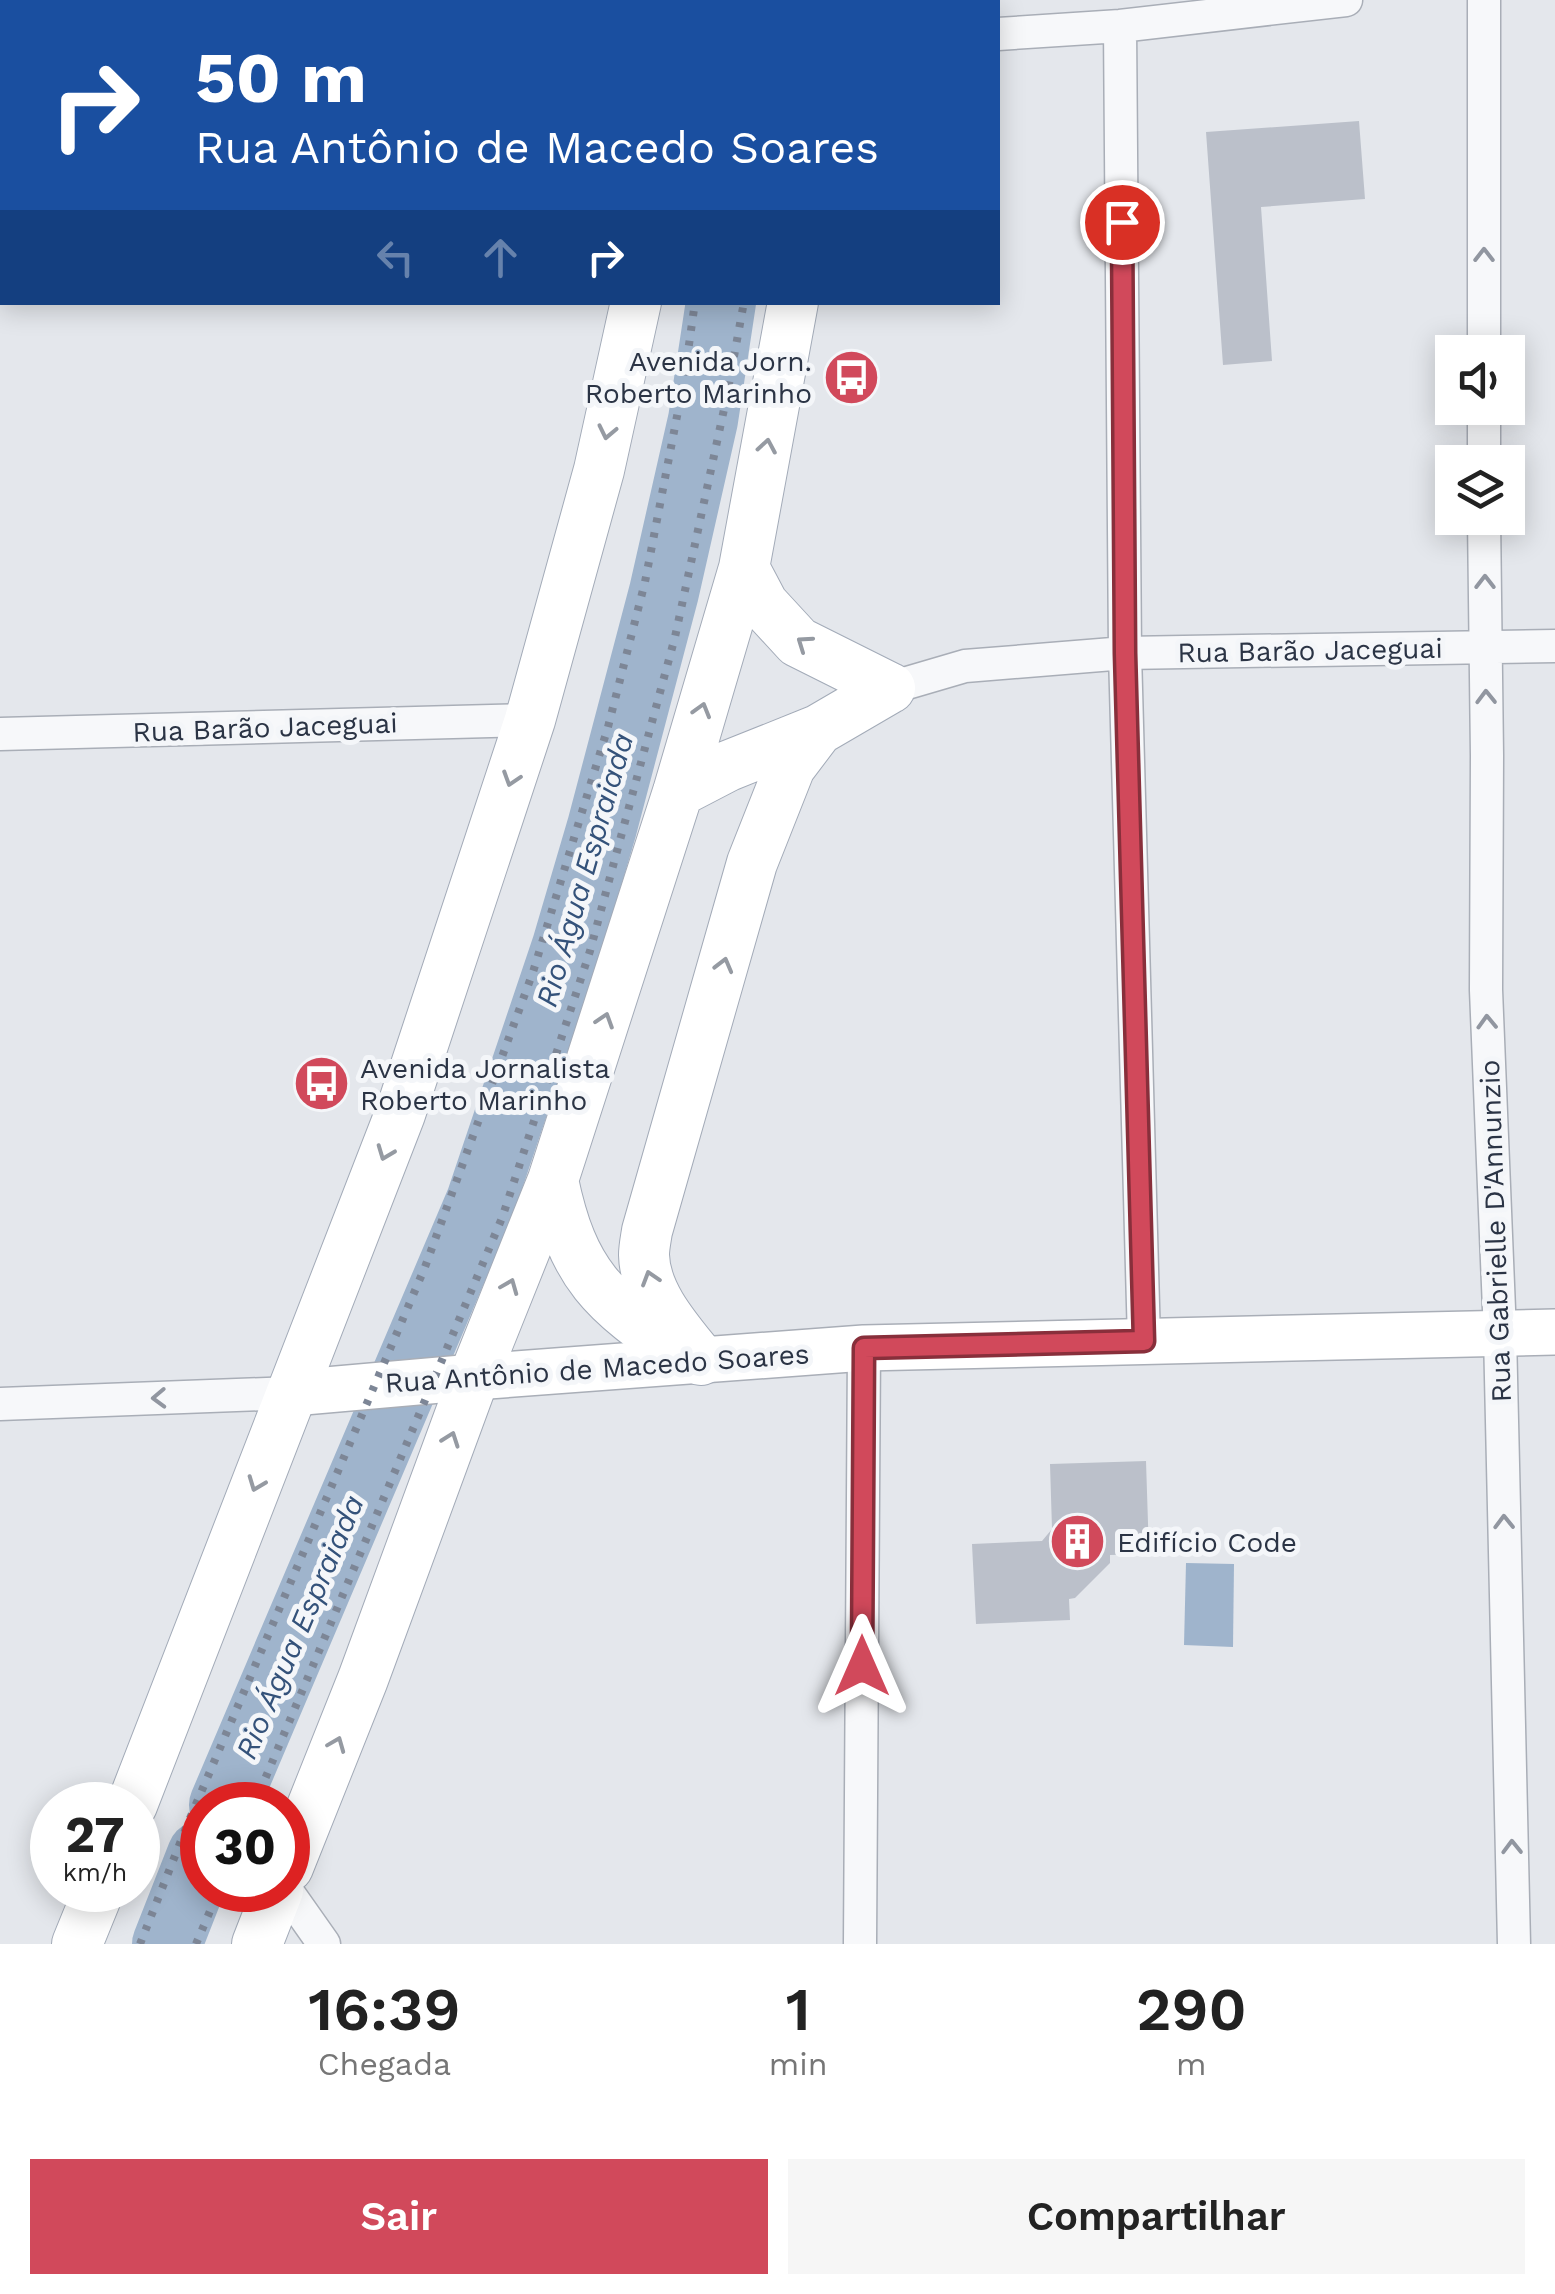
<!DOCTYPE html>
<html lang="pt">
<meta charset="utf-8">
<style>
body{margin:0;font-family:"Work Sans",sans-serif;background:#f6f6f6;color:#222;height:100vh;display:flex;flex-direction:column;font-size:38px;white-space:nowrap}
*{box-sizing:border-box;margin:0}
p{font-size:32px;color:#767676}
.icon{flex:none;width:55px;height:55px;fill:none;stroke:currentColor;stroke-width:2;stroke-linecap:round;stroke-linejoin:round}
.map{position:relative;height:1944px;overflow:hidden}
.sheet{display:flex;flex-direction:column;background:#fff;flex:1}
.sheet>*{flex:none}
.guide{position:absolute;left:0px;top:0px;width:1000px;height:305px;box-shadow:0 5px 25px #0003;background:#1a4fa0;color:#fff;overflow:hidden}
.fabs{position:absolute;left:1435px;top:335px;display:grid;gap:20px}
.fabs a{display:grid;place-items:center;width:90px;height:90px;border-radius:0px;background:#fff;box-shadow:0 5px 25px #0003;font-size:50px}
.speed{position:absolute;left:30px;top:1782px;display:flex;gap:20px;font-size:50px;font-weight:700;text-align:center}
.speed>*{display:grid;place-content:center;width:130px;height:130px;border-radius:50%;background:#fff;box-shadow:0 5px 25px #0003;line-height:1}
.speed small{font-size:25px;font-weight:400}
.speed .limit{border:15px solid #d22;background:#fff;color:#111}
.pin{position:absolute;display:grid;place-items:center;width:85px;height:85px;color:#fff;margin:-42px;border:5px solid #fff;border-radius:50%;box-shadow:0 2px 10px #0007}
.me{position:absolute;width:110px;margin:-55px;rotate:0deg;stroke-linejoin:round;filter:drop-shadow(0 0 8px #0008)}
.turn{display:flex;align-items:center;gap:35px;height:210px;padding:0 30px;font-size:45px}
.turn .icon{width:130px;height:130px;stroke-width:2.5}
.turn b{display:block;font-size:70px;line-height:85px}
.lanes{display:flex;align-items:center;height:95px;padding:0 30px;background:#0003;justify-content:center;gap:50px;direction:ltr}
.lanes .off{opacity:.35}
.eta{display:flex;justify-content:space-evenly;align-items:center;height:170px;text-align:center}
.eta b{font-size:60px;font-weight:600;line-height:70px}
.action{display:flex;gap:20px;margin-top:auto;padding:20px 30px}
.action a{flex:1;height:115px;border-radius:0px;background:#d1495b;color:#fff;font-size:40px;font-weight:600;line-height:115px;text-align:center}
.action a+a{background:#f6f6f6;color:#222}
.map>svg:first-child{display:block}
.water{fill:#9fb4cc}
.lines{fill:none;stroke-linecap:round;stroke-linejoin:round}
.river{stroke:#9fb4cc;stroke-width:70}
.building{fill:#bbc0ca}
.street-casing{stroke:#a9aeb7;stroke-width:35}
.secondary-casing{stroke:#a9aeb7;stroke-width:48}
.primary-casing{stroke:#a3abb8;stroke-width:52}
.street{stroke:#f7f8fa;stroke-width:32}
.secondary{stroke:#fff;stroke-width:45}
.primary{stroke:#fff;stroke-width:50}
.rail{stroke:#7d8696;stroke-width:8;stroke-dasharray:5 10;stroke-linecap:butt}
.oneway{stroke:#9196a0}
.oneway2{stroke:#959aa2}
.route-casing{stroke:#882f3b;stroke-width:25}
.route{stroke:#d1495b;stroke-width:18}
.labels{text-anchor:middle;stroke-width:10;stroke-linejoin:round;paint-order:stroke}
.poi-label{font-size:28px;fill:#2b3445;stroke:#f4f6f9;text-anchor:start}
.street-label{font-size:28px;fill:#2b3445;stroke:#f4f6f9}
.water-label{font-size:30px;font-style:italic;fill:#34527a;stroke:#f4f6f9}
</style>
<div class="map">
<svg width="1555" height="1944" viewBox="0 0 1555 1944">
<rect width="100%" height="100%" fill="#e4e7ec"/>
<path class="water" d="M1186,1563L1234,1564L1233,1647L1184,1645Z"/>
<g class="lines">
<path class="river" d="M761,2V0
M224,1805L481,1201L567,946L602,827L664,592L703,420L721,302
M167,1944L202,1855"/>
</g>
<path class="building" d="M1359,121L1365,199L1261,207L1272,361L1223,365L1206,132Z
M1146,1461L1149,1554L1110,1555V1563L1075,1598L1069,1599L1070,1620L976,1624L972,1544L1042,1541L1052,1529L1050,1464Z"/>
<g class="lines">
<defs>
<path id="street" d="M188,0V2
M1484,0V352
M1120,26L1125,653L1144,1341
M998,34L1120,26L1346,0
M0,62H2
M1484,408V462
M1484,518L1487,756L1486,990L1500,1334L1514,1944
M890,688L965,666L1125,653L1555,646
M0,734L530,720
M0,1404L292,1393
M286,1890L324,1944
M860,1944L864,1348"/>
<path id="secondary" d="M292,1393L474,1377L864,1348L1555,1332"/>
<path id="primary" d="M679,2V0
M844,2L845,0
M744,568L763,604L798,642L890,688
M678,792L728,766L818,730L890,688
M553,1180C573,1276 603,1301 682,1355
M701,1360C677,1330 645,1295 644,1255C644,1247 646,1238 647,1231L752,863L790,767L818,730
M132,1805L400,1114L530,720L599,470L636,302
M288,1867L363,1679L474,1377L553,1180L678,792L744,568L793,302
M77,1944L99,1890
M257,1944L278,1890"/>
</defs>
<use href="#street" class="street-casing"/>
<use href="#secondary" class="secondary-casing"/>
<use href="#primary" class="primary-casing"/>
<use href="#street" class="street"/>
<use href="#secondary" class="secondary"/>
<use href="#primary" class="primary"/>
<path class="rail" d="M729,2V0
M791,2V0
M254,1805L502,1218L590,951L675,637L726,400L744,302
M140,1944L188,1823L425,1267L533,972L608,727L645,582L684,380L695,302
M196,1944L219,1890"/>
</g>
<defs><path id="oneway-chevron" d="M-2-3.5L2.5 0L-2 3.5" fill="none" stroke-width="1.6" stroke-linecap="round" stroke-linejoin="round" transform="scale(2.5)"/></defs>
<g class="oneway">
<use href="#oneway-chevron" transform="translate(1484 255) rotate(-90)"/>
<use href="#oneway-chevron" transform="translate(1485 582) rotate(-90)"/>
<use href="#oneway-chevron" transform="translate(1486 697) rotate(-91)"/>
<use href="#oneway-chevron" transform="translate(1487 1022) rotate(-92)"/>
<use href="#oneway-chevron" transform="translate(159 1398) rotate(178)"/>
<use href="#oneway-chevron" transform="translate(1504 1522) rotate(-91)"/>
<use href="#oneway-chevron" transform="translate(1512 1847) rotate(-91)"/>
</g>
<g class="oneway2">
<use href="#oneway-chevron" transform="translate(607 432) rotate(102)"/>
<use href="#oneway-chevron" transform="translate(767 446) rotate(-80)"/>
<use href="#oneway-chevron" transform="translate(804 643) rotate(-145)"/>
<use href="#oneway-chevron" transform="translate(702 710) rotate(-74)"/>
<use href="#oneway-chevron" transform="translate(511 779) rotate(108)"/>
<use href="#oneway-chevron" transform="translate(724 965) rotate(-75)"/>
<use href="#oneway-chevron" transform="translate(605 1020) rotate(-72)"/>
<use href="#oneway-chevron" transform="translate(385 1153) rotate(111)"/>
<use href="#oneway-chevron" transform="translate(650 1278) rotate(-107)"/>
<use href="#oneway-chevron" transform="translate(510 1286) rotate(-68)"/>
<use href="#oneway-chevron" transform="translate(451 1439) rotate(-70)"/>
<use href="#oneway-chevron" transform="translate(256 1484) rotate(111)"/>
<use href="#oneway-chevron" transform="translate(337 1744) rotate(-68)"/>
</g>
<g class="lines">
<defs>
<path id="route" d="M862,1666L864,1348L1144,1341L1125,653L1122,222"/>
</defs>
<use href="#route" class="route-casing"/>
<use href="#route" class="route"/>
</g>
<defs>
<symbol id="bus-disc" viewBox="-11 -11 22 22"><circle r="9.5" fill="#d1495b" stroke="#f4f6f9"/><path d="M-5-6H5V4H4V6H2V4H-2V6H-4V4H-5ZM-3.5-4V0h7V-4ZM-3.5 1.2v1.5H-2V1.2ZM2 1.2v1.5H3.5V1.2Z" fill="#fff"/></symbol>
<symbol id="building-disc" viewBox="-11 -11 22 22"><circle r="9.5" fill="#d1495b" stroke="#f4f6f9"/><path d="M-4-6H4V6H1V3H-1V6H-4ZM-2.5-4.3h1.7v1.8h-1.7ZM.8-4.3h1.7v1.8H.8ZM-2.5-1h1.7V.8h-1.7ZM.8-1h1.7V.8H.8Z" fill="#fff"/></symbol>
</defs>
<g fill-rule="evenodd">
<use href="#bus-disc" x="820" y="346" width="63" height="63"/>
<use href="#bus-disc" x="290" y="1052" width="63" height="63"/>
<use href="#building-disc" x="1046" y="1510" width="63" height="63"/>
</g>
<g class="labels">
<g class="poi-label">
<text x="812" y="371" text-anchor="end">Avenida Jorn.<tspan x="812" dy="32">Roberto Marinho</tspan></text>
<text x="360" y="1078">Avenida Jornalista<tspan x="360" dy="32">Roberto Marinho</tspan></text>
<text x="1117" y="1552">Edifício Code</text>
</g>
<g class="street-label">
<text transform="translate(1310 650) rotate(-1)" y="10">Rua Barão Jaceguai</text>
<text transform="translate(265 727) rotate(-2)" y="10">Rua Barão Jaceguai</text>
<text transform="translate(1495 1231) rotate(-92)" y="10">Rua Gabrielle D'Annunzio</text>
<text transform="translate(597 1368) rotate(-4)" y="10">Rua Antônio de Macedo Soares</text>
</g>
<g class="water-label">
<text transform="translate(585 870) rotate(-74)" y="10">Rio Água Espraiada</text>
<text transform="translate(300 1627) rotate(-67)" y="10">Rio Água Espraiada</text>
</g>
</g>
</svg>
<div class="fabs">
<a><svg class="icon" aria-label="sound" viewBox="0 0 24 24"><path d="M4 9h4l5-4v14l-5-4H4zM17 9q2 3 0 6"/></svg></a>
<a><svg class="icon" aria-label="layers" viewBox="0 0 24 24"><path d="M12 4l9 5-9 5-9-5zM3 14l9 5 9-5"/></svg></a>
</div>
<div class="speed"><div>27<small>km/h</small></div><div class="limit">30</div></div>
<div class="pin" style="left:1122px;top:222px;background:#d93025"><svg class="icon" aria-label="arrive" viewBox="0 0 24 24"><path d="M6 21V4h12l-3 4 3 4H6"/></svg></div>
<svg class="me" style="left:862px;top:1666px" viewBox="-20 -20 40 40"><path d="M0-17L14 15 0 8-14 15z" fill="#d1495b" stroke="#fff" stroke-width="4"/></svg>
<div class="guide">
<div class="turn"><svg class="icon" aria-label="right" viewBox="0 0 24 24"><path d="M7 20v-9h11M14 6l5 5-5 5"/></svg><div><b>50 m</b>Rua Antônio de Macedo Soares</div></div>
<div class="lanes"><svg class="icon off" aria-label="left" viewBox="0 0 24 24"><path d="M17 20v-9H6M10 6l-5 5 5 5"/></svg><svg class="icon off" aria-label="ahead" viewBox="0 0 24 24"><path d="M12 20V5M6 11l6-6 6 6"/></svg><svg class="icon" aria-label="right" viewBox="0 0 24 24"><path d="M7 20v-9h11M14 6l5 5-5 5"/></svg></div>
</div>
</div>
<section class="sheet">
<div class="eta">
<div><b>16:39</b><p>Chegada</p></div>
<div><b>1</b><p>min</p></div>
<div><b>290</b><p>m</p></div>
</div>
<div class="action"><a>Sair</a><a>Compartilhar</a></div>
</section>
